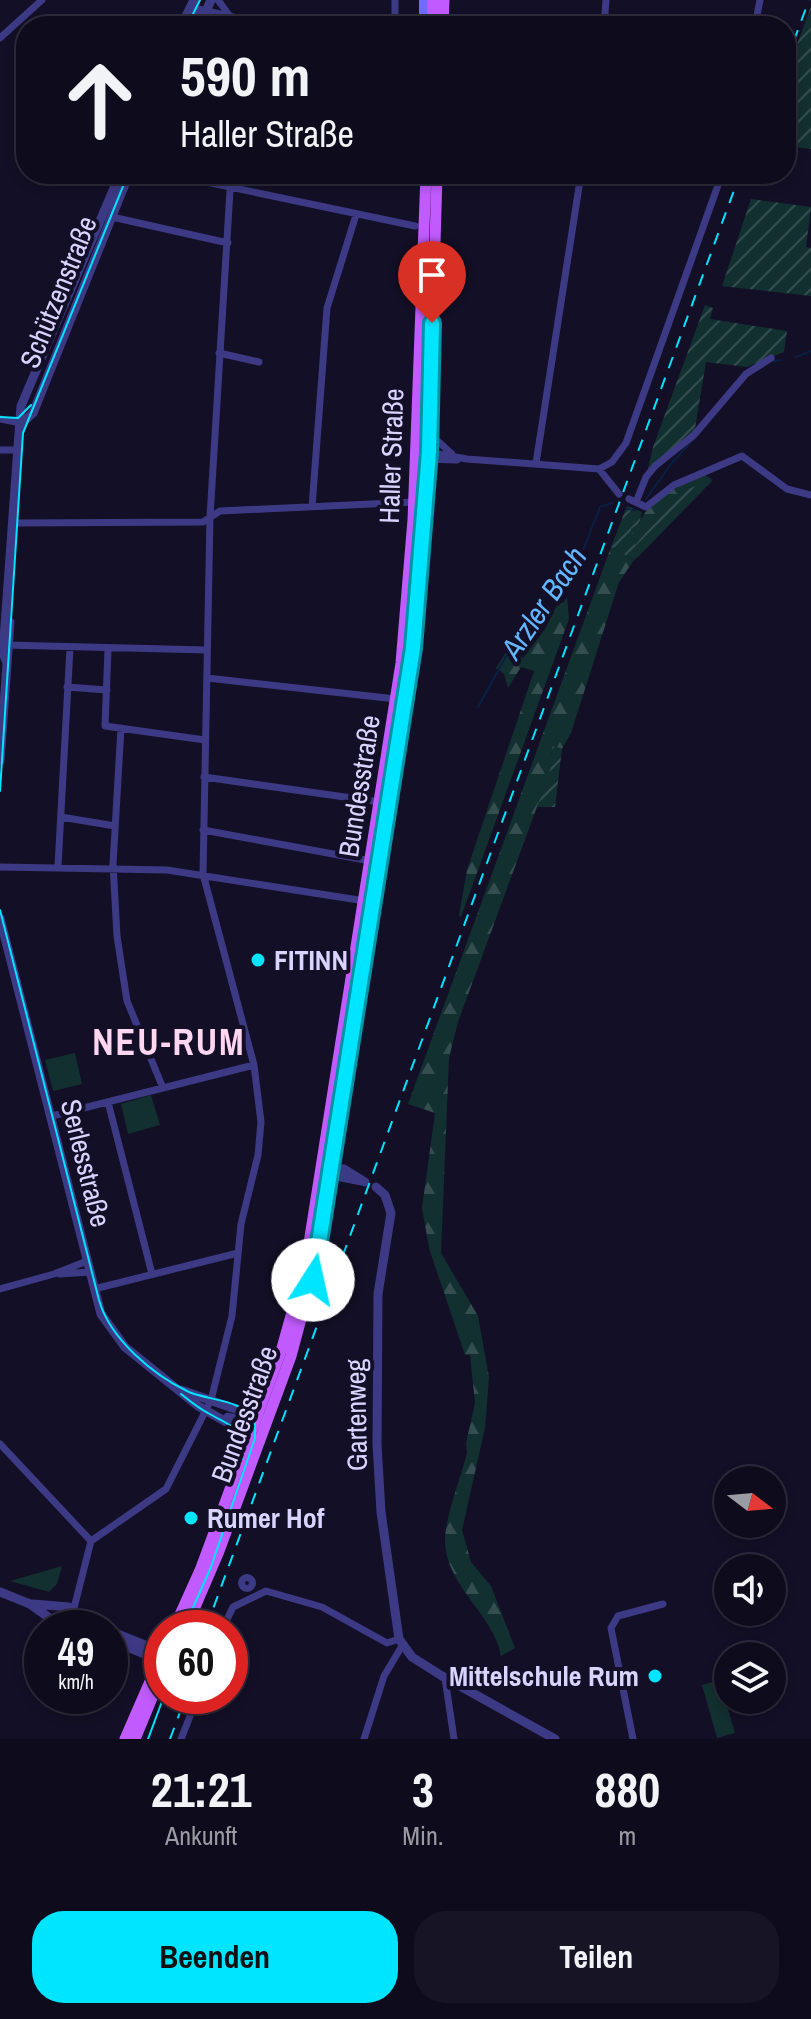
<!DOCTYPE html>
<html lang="de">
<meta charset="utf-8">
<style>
body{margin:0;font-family:"Archivo Narrow",sans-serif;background:#171425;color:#f1f3f6;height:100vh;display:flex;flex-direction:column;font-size:30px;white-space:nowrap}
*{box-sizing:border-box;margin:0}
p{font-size:26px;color:#9b9ba3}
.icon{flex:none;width:44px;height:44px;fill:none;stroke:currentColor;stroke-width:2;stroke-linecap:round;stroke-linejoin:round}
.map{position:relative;height:1739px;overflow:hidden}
.side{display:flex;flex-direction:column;background:#0e0b1c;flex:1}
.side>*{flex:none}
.guide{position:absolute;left:16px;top:16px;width:780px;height:168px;border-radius:32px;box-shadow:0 4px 12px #0003,0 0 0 2px #2e2b3b;background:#0e0b1c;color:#f1f3f6;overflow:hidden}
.needle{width:52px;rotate:106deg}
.tools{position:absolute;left:714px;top:1466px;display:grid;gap:16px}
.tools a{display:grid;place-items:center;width:72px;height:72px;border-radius:50%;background:#0e0b1c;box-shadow:0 4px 12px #0003,0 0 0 2px #2e2b3b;font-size:40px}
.speed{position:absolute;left:24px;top:1610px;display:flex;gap:16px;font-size:40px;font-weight:700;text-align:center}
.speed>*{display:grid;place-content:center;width:104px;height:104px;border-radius:50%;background:#0e0b1c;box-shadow:0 4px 12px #0003,0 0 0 2px #2e2b3b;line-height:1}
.speed small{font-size:20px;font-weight:400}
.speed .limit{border:12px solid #d22;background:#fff;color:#111}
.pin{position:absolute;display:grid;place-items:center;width:68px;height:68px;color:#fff;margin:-82px -34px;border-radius:50% 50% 50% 0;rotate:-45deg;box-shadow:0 0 8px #0007}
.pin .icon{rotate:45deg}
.me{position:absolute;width:88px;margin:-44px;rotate:10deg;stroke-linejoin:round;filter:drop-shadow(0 0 6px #0008)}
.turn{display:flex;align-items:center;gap:28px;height:168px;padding:0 32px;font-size:36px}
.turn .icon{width:104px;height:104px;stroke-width:2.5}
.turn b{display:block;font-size:56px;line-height:68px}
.eta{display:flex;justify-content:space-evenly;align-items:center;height:136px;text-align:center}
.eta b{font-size:48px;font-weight:700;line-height:56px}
.action{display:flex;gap:16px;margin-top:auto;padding:16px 32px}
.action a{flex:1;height:92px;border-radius:32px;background:#00e5ff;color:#111;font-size:32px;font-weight:700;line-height:92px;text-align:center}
.action a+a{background:#171425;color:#f1f3f6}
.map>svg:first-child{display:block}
.green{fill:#12302f}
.forest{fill:url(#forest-firs)}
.garden{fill:url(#garden-furrows)}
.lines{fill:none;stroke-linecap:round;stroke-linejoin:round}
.stream{stroke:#0a1f44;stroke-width:2}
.minor{stroke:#3d3a85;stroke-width:7}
.tertiary{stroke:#3d3a85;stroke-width:9}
.secondary{stroke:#6f6bff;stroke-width:10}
.primary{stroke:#c25bff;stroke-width:11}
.tram{stroke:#00e5ff;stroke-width:2}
.rail{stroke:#00e5ff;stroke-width:2;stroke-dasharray:12 10;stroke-linecap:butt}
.route-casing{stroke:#0095a6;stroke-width:20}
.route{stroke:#00e5ff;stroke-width:14}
.poi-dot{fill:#00e5ff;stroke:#130f26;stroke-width:3}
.labels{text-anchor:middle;stroke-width:8;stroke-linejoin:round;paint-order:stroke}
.street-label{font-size:28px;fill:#d9d4ff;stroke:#130f26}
.poi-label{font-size:28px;font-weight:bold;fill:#d9d4ff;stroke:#130f26;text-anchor:start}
.water-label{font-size:30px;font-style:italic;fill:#62b6ff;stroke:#130f26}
.district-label{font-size:36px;font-weight:bold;letter-spacing:2px;fill:#ffd6f0;stroke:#130f26}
</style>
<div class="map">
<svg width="811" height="1739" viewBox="0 0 811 1739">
<defs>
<pattern id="forest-firs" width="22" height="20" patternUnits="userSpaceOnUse" patternTransform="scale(2)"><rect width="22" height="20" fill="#12302f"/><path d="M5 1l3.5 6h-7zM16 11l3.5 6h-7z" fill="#344d4e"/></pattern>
<pattern id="garden-furrows" width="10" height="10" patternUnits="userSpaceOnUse" patternTransform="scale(2)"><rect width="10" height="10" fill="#12302f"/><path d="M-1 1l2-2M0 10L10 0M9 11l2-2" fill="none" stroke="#344d4e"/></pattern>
</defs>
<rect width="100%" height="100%" fill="#130f26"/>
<path class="green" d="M75,1053L82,1084L53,1091L45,1060Z
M151,1095L160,1125L128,1134L121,1104Z
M62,1566L57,1584L49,1592L10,1581Z
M719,1680L735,1733L717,1738L702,1685Z"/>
<path class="forest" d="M703,474L713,480L682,492L634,546L631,529L639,524C646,501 682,484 703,474Z
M611,547L634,560L619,582L571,733L562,749L554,746L551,753L556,755L458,1022L449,1058L441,1253L478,1316L489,1377L485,1428L462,1530L471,1562L491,1586L515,1648L501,1656C494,1614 444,1585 445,1539C446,1514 461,1477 467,1453L466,1443L475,1403L470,1355H465L429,1248L422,1208L435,1113L408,1104Z
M567,597L569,619L461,917L459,915L467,870L534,671L521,667L508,688L504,674L496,668L508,649L523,658L545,629L559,601L563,603Z"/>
<path class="garden" d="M811,6V149L786,146V75Z
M751,199L811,207L806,247L811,248V296L722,286Z
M705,305L713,308L710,319L787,331L784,352L747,367L706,362L694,435L646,477L653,447Z
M713,480L639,556L634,560L611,547L627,506L642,512L639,524L631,529L635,545L682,491Z
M553,746L562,749L555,807H537L555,756L551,752Z"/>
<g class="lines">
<path class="stream" d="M796,357L811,351
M773,361L782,360
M646,499L671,464L703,429
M627,509L635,510
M478,707L519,633L548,590L584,548L600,507L612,503"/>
<path class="minor" d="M218,0L229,15
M190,7L237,18L382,26
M190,7L208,21L237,18
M395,26V0
M604,26L606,0
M755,26L760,0
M0,38L42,0
M168,174L415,226
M416,174H418
M112,217L228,243
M219,353L259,362
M0,419L21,423
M429,433L452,454
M0,450H19
M427,452L467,459L599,469L612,462L626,443L722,174
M425,459L457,460
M536,463L581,174
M599,469L619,494
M629,499L646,507L674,485L742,456L787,489L811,495
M636,502L646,477L655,466L694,435L746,374L771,358
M312,507L327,308L356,215
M13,523L203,522L220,511L414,502
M5,645L207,650
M108,649L105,726L205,740
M207,678L396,699
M67,687L107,690
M121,728L113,864L117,936L127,1001L163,1088
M204,777L380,802
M61,817L115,826
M203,830L371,861
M58,866L70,648
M0,867L167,870L365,901
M108,1102L152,1274
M52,1116L254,1065
M60,1274L90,1272
M0,1289L54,1274L87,1261
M94,1289L238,1253
M0,1444L91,1541
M241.5 1583a5.5 5.5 0 1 1 11 0a5.5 5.5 0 1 1-11 0Z
M73,1612L91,1541L166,1489L211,1400L232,1316L241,1224L258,1155L261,1122L254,1065L203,874L210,517L231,174
M223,1628L233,1607L266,1591L322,1607L387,1643L399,1639
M445,1678L454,1739
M181,1739L198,1696
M364,1739L384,1676L402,1646
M633,1739L611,1628L618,1616L663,1604"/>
<path class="tertiary" d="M181,26L194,0
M199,26L211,0
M22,423L33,413L129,174
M7,663L3,653L21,406L120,174
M0,761L10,622
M0,918L101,1314L125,1347L198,1406L235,1427L243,1439V1451
M328,1168L344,1169L365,1182
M326,1174L362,1181
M376,1187L385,1195L391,1213L378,1294L377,1444L381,1512L399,1639L412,1657L442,1676L555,1739
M181,1390L261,1418
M228,1417L259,1425
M0,1592L30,1604L62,1627L72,1625L82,1628
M33,1604L69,1607L75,1615L72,1625
M75,1616L102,1628
M110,1631L162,1652
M110,1640L162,1661"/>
<path class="secondary" d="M424,26V0"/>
<path class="primary" d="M432,26L433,0
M443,26L444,0
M174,1628L201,1568L282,1348L306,1262L401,663L413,520L426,174
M186,1628L219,1551L291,1356L316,1263L413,648L429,452L437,174
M125,1739L162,1654
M135,1739L162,1674"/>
<path class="tram" d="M187,26L200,0
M0,417L18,418L31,405
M0,791L23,433L128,174
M0,910L99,1300C110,1339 153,1375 189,1392C210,1401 244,1399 255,1422V1438L211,1567L184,1628
M181,1394C190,1401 198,1408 208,1413C230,1426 249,1428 242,1459
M148,1739L164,1696"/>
<path class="rail" d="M786,62L809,0
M206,1628L740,174
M170,1739L186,1696"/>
</g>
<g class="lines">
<defs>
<path id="route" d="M313,1280L413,648L429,452L432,323"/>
</defs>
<use href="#route" class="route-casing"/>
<use href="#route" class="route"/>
</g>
<g class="poi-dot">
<circle cx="258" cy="960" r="8"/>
<circle cx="191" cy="1518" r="8"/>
<circle cx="655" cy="1676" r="8"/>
</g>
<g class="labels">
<g class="street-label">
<text transform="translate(58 292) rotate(-68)" y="10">Schützenstraße</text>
<text transform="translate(391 456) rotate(-88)" y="10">Haller Straße</text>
<text transform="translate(359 786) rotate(-81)" y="10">Bundesstraße</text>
<text transform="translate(86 1163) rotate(76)" y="10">Serlesstraße</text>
<text transform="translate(244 1414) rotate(-70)" y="10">Bundesstraße</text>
<text transform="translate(356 1415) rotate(-91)" y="10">Gartenweg</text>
</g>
<g class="poi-label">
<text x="274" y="970">FITINN</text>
<text x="207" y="1528">Rumer Hof</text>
<text x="639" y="1686" text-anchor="end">Mittelschule Rum</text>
</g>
<g class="water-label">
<text transform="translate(544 603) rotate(-56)" y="10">Arzler Bach</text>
</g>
<g class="district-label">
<text x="169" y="1055">NEU-RUM</text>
</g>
</g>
</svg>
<div class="tools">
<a><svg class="needle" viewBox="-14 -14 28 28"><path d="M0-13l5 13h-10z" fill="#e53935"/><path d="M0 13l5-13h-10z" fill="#9b9ba3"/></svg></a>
<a><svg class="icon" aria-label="sound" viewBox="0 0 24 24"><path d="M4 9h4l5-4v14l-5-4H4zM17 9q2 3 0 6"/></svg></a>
<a><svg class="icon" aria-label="layers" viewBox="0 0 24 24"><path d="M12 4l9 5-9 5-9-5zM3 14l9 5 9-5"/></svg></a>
</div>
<div class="speed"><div>49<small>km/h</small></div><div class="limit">60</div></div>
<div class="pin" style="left:432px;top:323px;background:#d93025"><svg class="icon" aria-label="arrive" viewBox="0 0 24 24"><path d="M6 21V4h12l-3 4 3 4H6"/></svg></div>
<svg class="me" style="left:313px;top:1280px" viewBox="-20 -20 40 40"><circle r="19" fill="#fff"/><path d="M0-13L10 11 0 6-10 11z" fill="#00e5ff"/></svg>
<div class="guide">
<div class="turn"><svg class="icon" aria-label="ahead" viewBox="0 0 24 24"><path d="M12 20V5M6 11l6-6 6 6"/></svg><div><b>590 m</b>Haller Straße</div></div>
</div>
</div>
<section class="side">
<div class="eta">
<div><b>21:21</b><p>Ankunft</p></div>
<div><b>3</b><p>Min.</p></div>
<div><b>880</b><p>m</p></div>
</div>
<div class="action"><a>Beenden</a><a>Teilen</a></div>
</section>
